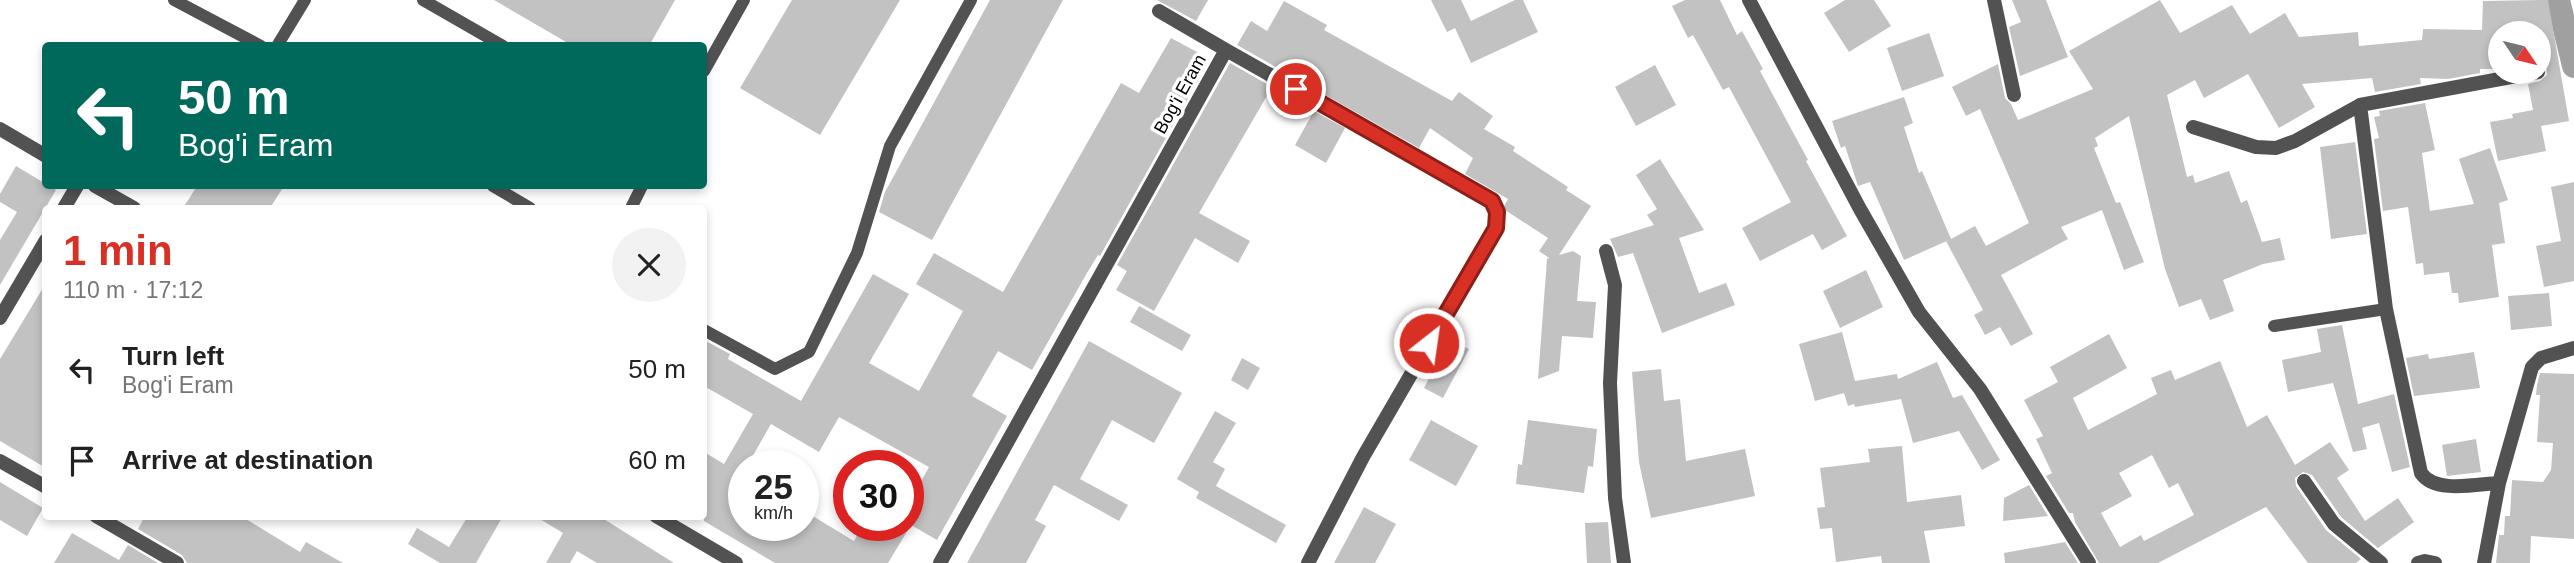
<!DOCTYPE html>
<meta charset="utf-8">
<style>
body{margin:0;font-family:Helvetica,sans-serif;background:#f2f2f2;color:#222;height:100vh;display:flex;flex-direction:column;font-size:26px;white-space:nowrap}
*{box-sizing:border-box;margin:0}
p{font-size:23px;color:#767676}
.icon{flex:none;width:38px;height:38px;fill:none;stroke:currentColor;stroke-width:2;stroke-linecap:round;stroke-linejoin:round}
.map{position:relative;flex:1;overflow:hidden}
.sheet{position:absolute;left:42px;top:205px;width:665px;height:315px;display:flex;flex-direction:column;background:#fff;border-radius:7px;box-shadow:0 4px 10px #0003}
.sheet>*{flex:none}
.banner{position:absolute;left:42px;top:42px;width:665px;height:147px;border-radius:7px;box-shadow:0 4px 10px #0003;background:#00695c;color:#fff;overflow:hidden}
.needle{width:46px;rotate:125deg}
.buttons{position:absolute;left:2488px;top:21px;display:grid;gap:14px}
.buttons a{display:grid;place-items:center;width:63px;height:63px;border-radius:50%;background:#fff;box-shadow:0 4px 10px #0003;font-size:35px}
.speed{position:absolute;left:728px;top:450px;display:flex;gap:14px;font-size:35px;font-weight:700;text-align:center}
.speed>*{display:grid;place-content:center;width:91px;height:91px;border-radius:50%;background:#fff;box-shadow:0 4px 10px #0003;line-height:1}
.speed small{font-size:18px;font-weight:400}
.speed .limit{border:10px solid #d22;background:#fff;color:#111}
.pin{position:absolute;display:grid;place-items:center;width:60px;height:60px;color:#fff;margin:-30px;border:4px solid #fff;border-radius:50%;box-shadow:0 2px 7px #0007}
.me{position:absolute;width:77px;margin:-38px;rotate:30deg;stroke-linejoin:round;filter:drop-shadow(0 0 5px #0008)}
.turn{display:flex;align-items:center;gap:24px;height:147px;padding:0 21px;font-size:32px}
.turn .icon{width:91px;height:91px;stroke-width:2.5}
.turn b{display:block;font-size:49px;line-height:60px}
.round{display:grid;place-items:center;flex:none;width:74px;height:74px;border-radius:37px;background:#f2f2f2}
.head{display:flex;align-items:center;justify-content:space-between;height:119px;padding:0 21px}
h1{font-size:42px;font-weight:600;line-height:52px;color:#d93025}
ul{padding:0;list-style:none}
li{display:flex;align-items:center;gap:21px;height:91px;padding:0 21px}
li div{flex:1}
li b{display:block;font-size:26px}
li em{font-style:normal}
.map>svg:first-child{display:block}
.lines{fill:none;stroke-linecap:round;stroke-linejoin:round}
.canal{stroke:#a0a0a0;stroke-width:24}
.building{fill:#c2c2c2;fill-rule:evenodd}
.service{stroke:#525252;stroke-width:12}
.minor{stroke:#525252;stroke-width:14}
.route-casing{stroke:#8d1f18;stroke-width:18}
.route{stroke:#d93025;stroke-width:12}
.labels{text-anchor:middle;stroke-width:7;stroke-linejoin:round;paint-order:stroke}
.street-label{font-size:18px;fill:#000;stroke:#fff}
</style>
<div class="map">
<svg width="2574" height="563" viewBox="0 0 2574 563">
<rect width="100%" height="100%" fill="#fff"/>
<g class="lines">
<path class="canal" d="M2558,0L2574,66"/>
</g>
<path class="building" d="M494,0H675L649,46H573Z
M792,0H900L820,135L740,88Z
M990,0H1063L932,240L879,212L885,192Z
M1157,0H1208L1196,21Z
M1431,0H1461L1471,21L1515,0H1523L1538,32L1471,63L1455,28L1447,32Z
M1685,0H1720L1737,35L1742,31L1763,69L1760,71L1808,160L1806,161L1847,236L1822,250L1813,234L1760,261L1742,228L1791,202L1729,87L1723,90L1693,35L1688,38L1672,6Z
M1845,0H1874L1891,26L1849,52L1824,13Z
M2012,0H2046L2068,57L2020,76L2009,27L2021,22Z
M2160,0L2180,33L2232,5L2250,34L2285,13L2299,37L2358,32L2359,46L2422,40L2423,29L2482,30L2483,1L2548,0L2569,121L2541,126L2546,151L2498,161L2490,122L2513,118L2512,114L2533,110L2528,84L2540,81L2547,75L2546,66L2539,63V33H2501L2499,69H2480V73L2448,79L2420,78L2421,84L2375,92L2372,78L2302,84L2315,107L2279,128L2248,74L2204,98L2195,80L2167,95L2187,177L2193,175L2195,183L2229,171L2241,203L2247,200L2262,242L2280,238L2285,260L2263,264L2223,280L2234,311L2210,320L2201,299L2179,307L2165,269L2129,116L2095,138L2098,146L2094,148L2116,203L2120,202L2144,262L2124,270L2102,210L2061,227L2068,239L2001,275L2033,334L2011,346L2000,327L1985,335L1974,315L1983,310L1946,241L1949,240L1904,260L1870,182L1858,186L1857,183L1845,146L1841,148L1832,121L1904,97L1913,123L1904,127L1919,173L1922,171L1951,239L1975,226L1986,246L2029,223L1980,109L1966,116L1952,87L1998,64L2005,98L2011,104L2018,120L2093,89L2069,51Z
M1284,1L1327,25L1324,30L1452,101L1459,92L1493,116L1484,129L1515,147L1513,151L1568,187L1566,190L1591,206L1559,255L1573,251L1581,256L1577,301L1596,302L1593,338L1562,336L1559,371L1538,379L1547,259L1549,258L1539,251L1548,238L1505,210L1504,206L1508,199L1465,174L1473,158L1430,128L1419,148L1237,45L1251,21L1267,31Z
M1929,33L1944,76L1902,91L1887,48Z
M1171,38L1210,59L1100,256L1098,255L1087,273L1032,370L998,351L972,396L1007,416L937,540L911,525L888,563H775L704,521V452L724,464L753,414L704,386V340L730,354L728,359L801,401L873,274L909,294L869,363L919,391L963,311L916,284L934,253L1003,292L1121,83L1139,93ZM839,417L929,467L908,505V524L911,525H863L854,541L811,515L805,525H744V466H747L771,424L819,452Z
M1230,63L1272,87L1199,213L1250,241L1238,263L1195,238L1154,311L1116,290L1127,271L1117,265Z
M1655,65L1676,105L1636,126L1615,87Z
M2425,103L2435,150L2422,153L2430,211L2474,204L2459,159L2490,148L2508,200L2499,203L2505,243L2492,245L2499,297L2459,303L2458,293H2452L2449,272L2424,275L2423,263L2416,264L2408,207L2383,211L2374,139L2379,138L2374,117L2380,116L2379,111Z
M1314,111L1345,128L1326,163L1295,145Z
M2355,142L2367,234L2331,239L2320,147Z
M1660,159L1704,230L1679,238L1699,293L1726,283L1735,305L1662,333L1633,253L1618,257L1610,239L1654,225L1647,215L1657,209L1636,175Z
M16,166L56,190L0,285V240L17,212L0,202V194Z
M2574,182V281L2544,287L2536,246L2561,241L2551,187Z
M197,186H284L270,208H183Z
M1866,270L1883,307L1840,328L1823,291Z
M46,283V468L0,441V359Z
M2549,293L2552,326L2511,330L2508,296Z
M1139,306L1191,335L1182,351L1130,322Z
M2342,325L2358,404L2394,394L2410,467L2392,472L2379,423L2362,428L2367,449L2353,452L2333,383L2288,392L2282,360L2321,352L2317,329Z
M1842,332L1855,381L1897,374L1898,379L1937,362L1953,398L1962,395L2000,460L1982,470L1959,431L1913,443L1901,399L1855,407L1854,404L1848,406L1844,393L1815,401L1799,344Z
M2109,334L2127,368L2073,398L2088,430L2157,394L2151,378L2171,370L2175,380L2220,361L2247,427L2267,415L2295,465L2330,442L2349,470L2337,478L2365,521L2398,498L2414,522L2378,548L2341,517L2312,475L2303,472L2295,478L2296,486L2326,530L2361,559L2356,563H2308L2266,507L2158,563H2099L2075,522L2073,513H2069L2046,476L2052,473L2036,439L2043,436L2024,400L2058,382L2050,367ZM2152,455L2169,488L2178,483L2194,515L2144,541L2141,535L2120,547L2101,513L2132,496L2119,473Z
M1450,339L1469,349L1443,398L1424,388Z
M1089,341L1182,393L1154,443L1112,420L1080,479L1128,505L1119,521L1054,485L1035,520L1046,526L1026,563H967Z
M2474,352L2480,388L2414,396L2406,358L2428,354L2429,359Z
M1242,358L1260,368L1248,390L1231,380Z
M1661,369L1664,401L1680,399L1686,461L1745,449L1755,496L1651,518L1639,462L1632,372Z
M2540,373L2574,374V539L2531,536L2530,563H2496L2499,535H2504L2505,516H2510L2512,480L2543,482L2551,470L2553,443L2537,442L2540,395H2536L2537,385Z
M1215,411L1236,423L1213,462L1225,469L1216,486L1286,525L1276,543L1196,498L1199,492L1177,479Z
M1431,420L1478,446L1456,486L1409,460Z
M1528,420L1597,429L1593,467L1588,466L1584,493L1516,484L1518,464L1522,465Z
M2476,439L2481,472L2447,476L2442,445Z
M1902,446L1907,502L1961,495L1965,526L1924,531L1930,563H1882L1881,556L1836,562L1832,528L1820,529L1817,508L1825,507L1820,468L1870,462L1868,449Z
M0,482L43,508L27,536L0,520Z
M2029,485L2048,516L2003,521L2004,498Z
M1364,507L1396,524L1375,563H1334Z
M145,516H241L300,552L306,542L343,563H187L182,555L138,529Z
M468,516H503L476,563H440L408,544L417,528L449,547Z
M535,516H599L674,563H597L577,551L570,563H546L563,533Z
M1608,522L1611,563H1587L1585,523Z
M72,533L119,560L128,545L158,563H54Z
M2065,542L2078,563H2005L2004,553Z"/>
<g class="lines">
<path class="service" d="M174,0L261,46
M423,0L503,46
M277,46L305,0
M704,71L744,0
M493,186L530,208
M631,208L642,186
M2274,326L2386,309
M704,330L775,369L809,352L857,253L890,146L971,0"/>
<path class="minor" d="M1749,0L1860,209L1919,312L1980,389L2089,563
M1994,0L2014,95
M1159,11L1226,50
M2360,105L2386,309L2421,473C2435,494 2477,484 2499,483
M2193,127L2256,147L2276,148L2295,141L2360,105L2538,72
M0,129L46,156
M95,186L134,208
M64,208L77,186
M1606,251L1615,285L1610,383L1615,498L1624,563
M0,318L46,240
M0,461L46,487
M2304,481L2334,524L2381,563
M96,516L177,563
M656,516L736,563
M940,563L1226,50L1483,195C1496,205 1497,212 1496,228L1363,457L1308,563
M2418,563L2425,561L2435,563
M2484,563L2499,483L2532,367L2541,358L2574,348"/>
</g>
<g class="lines">
<defs>
<path id="route" d="M1296,89L1492,201L1497,212L1496,228L1429,343"/>
</defs>
<use href="#route" class="route-casing"/>
<use href="#route" class="route"/>
</g>
<g class="labels">
<g class="street-label">
<text transform="translate(1180 94) rotate(-61)" y="6">Bog'i Eram</text>
</g>
</g>
</svg>
<div class="buttons">
<a><svg class="needle" viewBox="-14 -14 28 28"><path d="M0-13l5 13h-10z" fill="#e53935"/><path d="M0 13l5-13h-10z" fill="#767676"/></svg></a>
</div>
<div class="speed"><div>25<small>km/h</small></div><div class="limit">30</div></div>
<div class="pin" style="left:1296px;top:89px;background:#d93025"><svg class="icon" aria-label="arrive" viewBox="0 0 24 24"><path d="M6 21V4h12l-3 4 3 4H6"/></svg></div>
<svg class="me" style="left:1429px;top:343px" viewBox="-20 -20 40 40"><circle r="17" fill="#d93025" stroke="#fff" stroke-width="3"/><path d="M0-11L8 9 0 5-8 9z" fill="#fff"/></svg>
<div class="banner">
<div class="turn"><svg class="icon" aria-label="left" viewBox="0 0 24 24"><path d="M17 20v-9H6M10 6l-5 5 5 5"/></svg><div><b>50 m</b>Bog'i Eram</div></div>
</div>
<section class="sheet">
<div class="head"><div><h1>1 min</h1><p>110 m · 17:12</p></div><a class="round"><svg class="icon" aria-label="close" viewBox="0 0 24 24"><path d="M6 6l12 12M18 6L6 18"/></svg></a></div>
<ul>
<li><svg class="icon" aria-label="left" viewBox="0 0 24 24"><path d="M17 20v-9H6M10 6l-5 5 5 5"/></svg><div><b>Turn left</b><p>Bog'i Eram</p></div><em>50 m</em></li>
<li><svg class="icon" aria-label="arrive" viewBox="0 0 24 24"><path d="M6 21V4h12l-3 4 3 4H6"/></svg><div><b>Arrive at destination</b></div><em>60 m</em></li>
</ul>
</section>
</div>
